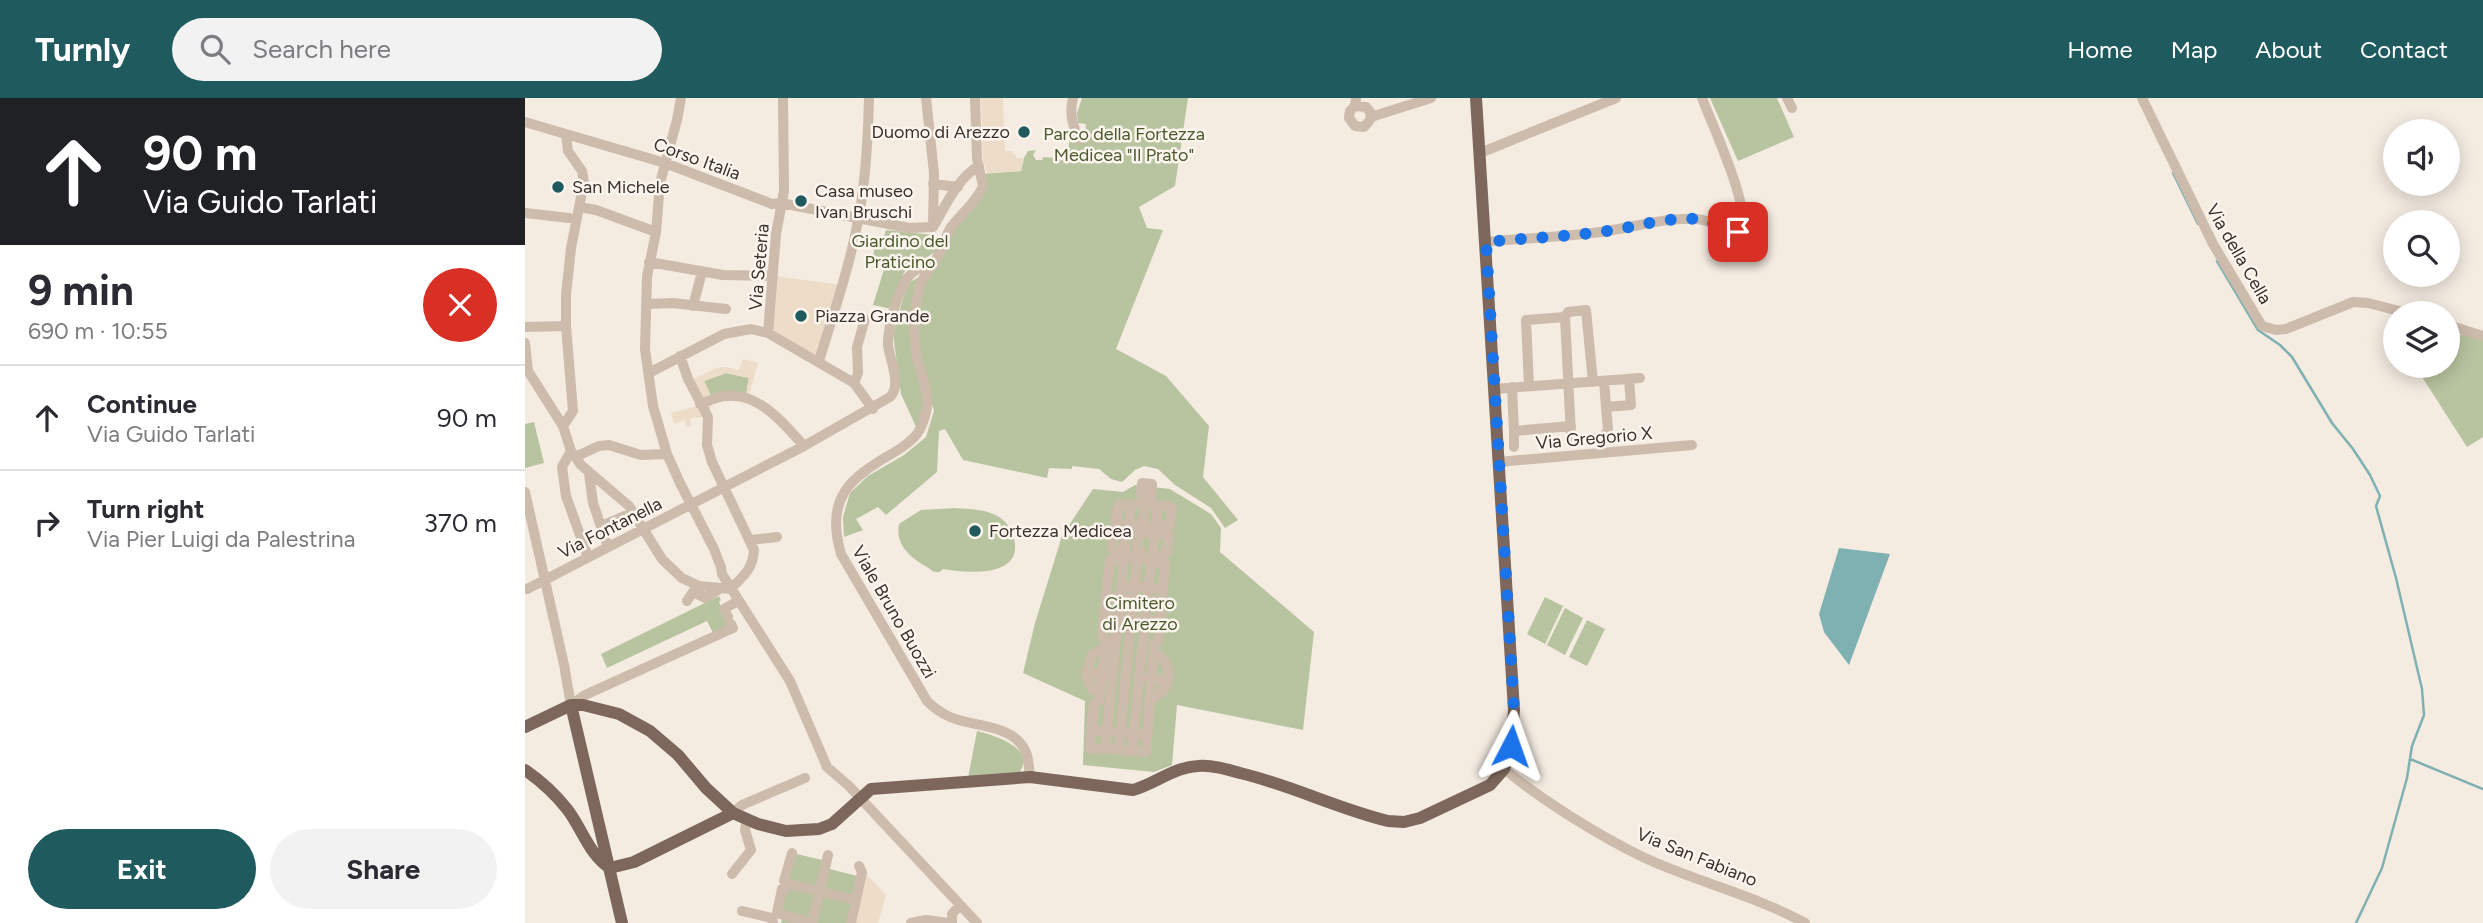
<!DOCTYPE html>
<meta charset="utf-8">
<style>
body{margin:0;font-family:Figtree,sans-serif;background:#f2f2f3;color:#2b2b33;height:100vh;display:flex;flex-direction:column;font-size:26px;white-space:nowrap}
*{box-sizing:border-box;margin:0}
p{font-size:23px;color:#7c7c81}
.icon{flex:none;width:38px;height:38px;fill:none;stroke:currentColor;stroke-width:2;stroke-linecap:round;stroke-linejoin:round}
.map{position:relative;flex:1;overflow:hidden}
.side{display:flex;flex-direction:column;background:#fff;width:525px}
.side>*{flex:none}
.guide{background:#202124;color:#fff;overflow:hidden}
.controls{position:absolute;left:1858px;top:21px;display:grid;gap:14px}
.controls a{display:grid;place-items:center;width:77px;height:77px;border-radius:50%;background:#fff;box-shadow:0 4px 18px #0003;font-size:35px}
.pin{position:absolute;display:grid;place-items:center;width:60px;height:60px;color:#fff;margin:-30px;border-radius:14px;box-shadow:0 4px 10px #0006}
.me{position:absolute;width:77px;margin:-38px;rotate:4deg;stroke-linejoin:round;filter:drop-shadow(0 0 5px #0008)}
.turn{display:flex;align-items:center;gap:24px;height:147px;padding:0 28px;font-size:32px}
.turn .icon{width:91px;height:91px;stroke-width:2.5}
.turn b{display:block;font-size:49px;line-height:60px}
.round{display:grid;place-items:center;flex:none;width:74px;height:74px;border-radius:37px;background:#f2f2f3}
.headline{display:flex;align-items:center;justify-content:space-between;height:119px;padding:0 28px}
h1{font-size:42px;font-weight:700;line-height:52px}
.button{display:flex;gap:14px;margin-top:auto;padding:14px 28px}
.button a{flex:1;height:80px;border-radius:42px;background:#1f5a5e;color:#fff;font-size:28px;font-weight:700;line-height:80px;text-align:center}
.button a+a{background:#f2f2f3;color:#2b2b33}
ul{padding:0;list-style:none}
li{display:flex;align-items:center;gap:21px;height:105px;padding:0 28px;border-top:2px solid #e1e1e2}
li div{flex:1}
li b{display:block;font-size:26px}
li em{font-style:normal}
header{display:flex;align-items:center;gap:42px;box-sizing:border-box;height:98px;padding:0 35px;background:#1f5a5e;color:#fff}
header strong{font-size:33px}
nav{display:flex;gap:38px;margin-inline-start:auto;font-size:24px}
.search{width:490px;height:63px;background:#f2f2f3;display:flex;align-items:center;gap:18px;box-sizing:border-box;padding:0 24px;border-radius:38px;color:#7c7c81;font-size:26px}
main{display:flex;flex:1;min-height:0}
.map>svg:first-child{display:block}
.green{fill:#b8c4a0}
.plaza{fill:#ecdcc8}
.water{fill:#7fb0b2}
.lines{fill:none;stroke-linecap:round;stroke-linejoin:round}
.stream{stroke:#7fb0b2;stroke-width:2.5}
.minor{stroke:#cdbbac;stroke-width:10}
.major{stroke:#7d675c;stroke-width:12}
.route{stroke:#1a73e8;stroke-width:12;stroke-dasharray:0 21.6}
.poi-dot{fill:#1f5a5e;stroke:#fbf5ee;stroke-width:2.5}
.labels{text-anchor:middle;stroke-width:5;stroke-linejoin:round;paint-order:stroke}
.poi-label{font-size:18px;fill:#3b302b;stroke:#fbf5ee;text-anchor:start}
.park-label{font-size:18px;fill:#4a5a2e;stroke:#fbf5ee}
.street-label{font-size:18px;fill:#3b302b;stroke:#fbf5ee}
</style>
<header>
<strong>Turnly</strong>
<div class="search"><svg class="icon" aria-label="search" viewBox="0 0 24 24"><circle cx="10" cy="10" r="6"/><path d="M15 15l6 6"/></svg>Search here</div>
<nav><a>Home</a><a>Map</a><a>About</a><a>Contact</a></nav>
</header>
<main>
<section class="side">
<div class="guide">
<div class="turn"><svg class="icon" aria-label="ahead" viewBox="0 0 24 24"><path d="M12 20V5M6 11l6-6 6 6"/></svg><div><b>90 m</b>Via Guido Tarlati</div></div>
</div>
<div class="headline"><div><h1>9 min</h1><p>690 m · 10:55</p></div><a class="round" style="background:#d93025;color:#fff"><svg class="icon" aria-label="close" viewBox="0 0 24 24"><path d="M6 6l12 12M18 6L6 18"/></svg></a></div>
<ul>
<li><svg class="icon" aria-label="ahead" viewBox="0 0 24 24"><path d="M12 20V5M6 11l6-6 6 6"/></svg><div><b>Continue</b><p>Via Guido Tarlati</p></div><em>90 m</em></li>
<li><svg class="icon" aria-label="right" viewBox="0 0 24 24"><path d="M7 20v-9h11M14 6l5 5-5 5"/></svg><div><b>Turn right</b><p>Via Pier Luigi da Palestrina</p></div><em>370 m</em></li>
</ul>
<div class="button"><a>Exit</a><a>Share</a></div>
</section>
<div class="map">
<svg width="1958" height="825" viewBox="0 0 1958 825">
<rect width="100%" height="100%" fill="#f4ebe1"/>
<path class="green" d="M557,0H663L650,88L614,109L622,130L638,132L591,251L641,278L684,328L678,379L713,422L700,430L686,410L650,387L633,371L619,368L610,372L597,384L586,381L574,371L547,368V371L524,370L522,380L438,362L420,331L414,333L412,374L361,417L353,409L331,421L338,432L319,439L318,419L325,395L343,378L379,357L401,339L409,313L393,261L395,189L424,132L456,93L457,76L496,73L499,60L503,53L511,52L508,57L511,62H517L518,59L541,61L545,41H560L561,26L553,25L552,15Z
M1185,0H1252L1269,39L1213,63Z
M361,132L409,137V144H415L410,154L379,174L367,211L348,207L360,168L347,161L350,149H355Z
M396,178L388,209L401,301L392,331L376,296L368,236L380,194L385,184Z
M1939,235L1958,243V339L1942,349L1890,268H1923V244Z
M201,275L224,280L221,297L187,300L179,283Z
M9,324L19,365L0,370V326Z
M610,387L645,391L686,416L696,430L695,454L789,534L778,632L652,607L647,667L629,674L558,667L560,603L498,575L510,525L537,438L568,391L598,394Z
M430,410C442,411 457,411 468,416C479,420 486,429 489,440C499,481 441,475 418,471L415,474C407,475 406,471 400,468C384,458 370,446 374,426L396,412Z
M194,498L196,502L194,504L205,529L189,537L182,523L82,570L76,556Z
M1020,499L1038,508L1020,546L1002,536Z
M1040,510L1058,520L1040,557L1022,547Z
M1062,522L1080,531L1062,568L1044,559Z
M452,633C468,637 513,650 494,675L443,680Z
M267,755L306,764L305,771L332,778L326,825H256L258,817L252,815Z"/>
<path class="plaza" d="M456,0H478L480,53H487L492,60H499L496,73L462,75L458,62Z
M248,178L318,187L294,263L243,235Z
M218,261L233,265L224,297H221L224,280L201,275L179,283L188,302L183,319L165,320L166,328L161,329L160,322L149,326L146,315L173,308L162,284L191,270L201,269L214,272Z
M340,775L361,797L353,825H326Z"/>
<path class="water" d="M1314,450L1365,456L1324,567L1299,534L1294,516Z"/>
<g class="lines">
<path class="stream" d="M1648,75L1673,126
M1692,163L1733,232L1755,247L1767,259L1807,325L1828,351L1845,377L1855,398L1851,408L1871,480L1897,591L1899,617L1887,648L1882,680L1857,770L1831,825
M1885,661L1958,691"/>
<path class="minor" d="M156,0L152,22L135,85L131,134L122,179L120,251L128,308L142,356L155,385L189,451L196,469L197,476L265,583L302,669L324,688L452,825
M401,0L409,75L408,129
M450,0L452,61L458,88C452,103 436,116 426,129C421,137 419,146 415,154C409,167 398,176 394,190C389,213 388,237 392,259C398,288 410,301 395,331C391,340 377,350 368,355C323,381 300,401 316,456L402,603C409,610 416,615 425,619C450,630 491,625 502,657C504,664 504,672 505,679
M548,0C544,16 548,26 553,41
M1262,0L1267,10
M1617,0L1688,146L1737,228L1751,232L1761,231L1828,204L1843,205L1882,215
M830,8L841,9L846,15L845,22L839,29L830,28L824,20L825,13L830,8L831,0
M846,19L906,0
M0,24L140,65L247,106L256,105L384,130L408,129
M955,55L1091,0
M408,86L433,89
M54,109L71,112L131,134
M0,115L44,120
M408,129C420,109 433,79 454,68
M961,144C999,140 1037,139 1075,134C1108,130 1138,119 1172,121C1186,122 1199,131 1213,134L1218,131C1223,105 1188,28 1177,0
M124,164L198,177L248,178
M122,206L148,205L201,211
M168,208L177,174
M1040,219L1043,214L1061,212L1068,284
M1923,227L1958,238
M0,229L41,228
M243,235L251,136L259,93L258,0
M0,245L3,273L38,328L46,353L56,367L104,408L137,461L157,480L174,488L205,491
M155,258L163,281L183,319L182,347L187,364L229,452C228,471 218,479 205,491
M294,263C308,217 324,171 333,123C341,83 343,41 344,0
M124,275L199,236L226,231L243,235L329,285L348,311
M1079,283L1081,309L1106,307L1104,281
M329,285L333,275L332,249L340,221
M1004,288L1001,222L1040,219L1046,337L1054,342L1079,339L1083,331L1081,309
M987,289L989,333L1046,328
M969,291L1115,280
M175,306C184,303 193,298 202,298C235,295 259,326 279,348
M38,328L48,313L41,228V197L46,150L59,84L57,73L43,53L41,37
M989,349V333
M46,353L37,369L41,398L63,459
M50,359L74,348L84,347L116,357L142,356
M973,364L1167,347
M64,375L68,405L83,449
M0,394L40,571
M620,406L647,409L645,427L642,426V434L620,432L621,426H618Z
M618,424H615L614,431L592,430L593,423L590,424L594,406H620L621,398H626L627,386L617,385L616,396L621,398
M76,428L109,414
M603,431L606,406
M632,433V407
M226,442L252,439
M613,452L616,453V461L638,462L639,454H642L644,437L589,434L587,450L590,451V458L610,461L614,436
M599,459L601,435
M627,462L630,437
M632,465L640,466L637,503
M603,488L638,491
M2,491L279,348L365,299C377,287 365,263 363,247C362,232 374,186 386,176C391,171 398,169 406,167
M623,496L626,465
M581,499L585,462L596,463
M162,503L168,494L180,500L196,490
M203,519L199,511L213,503
M614,522H635
M40,573L46,607L60,597L208,530L206,526
M561,575L580,576
M623,580L643,583
M575,595L568,592L561,578L567,557L578,550
M625,601C647,595 651,563 628,555
M567,632L582,633L581,650L565,651L569,606L574,603L581,541L577,539L581,499L595,500L593,521L579,518
M589,634L582,633L593,521H599
M603,636L623,637
M594,649L608,501L595,500L599,463
M581,650L590,652L594,649L600,653H607L622,502L608,501L612,464
M607,653L621,654L629,546L633,543L637,503L622,502
M979,671C1018,703 1074,738 1120,760C1172,784 1229,797 1280,825
M208,715L217,707L280,680
M267,755L259,783L263,786L261,792L257,791L252,815L287,825
M207,776L226,752L220,732L222,722
M263,786L331,802
M217,813L247,820L248,825
M287,825L303,757
M326,825L337,774L334,768
M386,825L401,822L423,825
M427,825V816L435,807"/>
<path class="major" d="M46,607L97,825
M0,629L46,607H58L94,616L125,633L153,657L181,690L208,715L233,726L261,733L294,731L307,726L346,691L505,679L608,692C630,686 649,669 673,668C687,667 701,671 715,675C766,687 813,711 863,723L879,724L895,720L965,687L979,671L986,648L989,612L951,0
M0,672C16,683 30,696 42,711C57,730 64,757 85,770
M85,770L109,764L208,715"/>
</g>
<g class="lines">
<path class="route" d="M986,648L989,612L961,144C999,140 1037,139 1075,134C1108,130 1138,119 1172,121C1185,122 1199,131 1213,134"/>
</g>
<g class="poi-dot">
<circle cx="499" cy="34" r="7"/>
<circle cx="33" cy="89" r="7"/>
<circle cx="276" cy="103" r="7"/>
<circle cx="276" cy="218" r="7"/>
<circle cx="450" cy="433" r="7"/>
</g>
<g class="labels">
<g class="poi-label">
<text x="485" y="40" text-anchor="end">Duomo di Arezzo</text>
<text x="47" y="95">San Michele</text>
<text x="290" y="99">Casa museo<tspan x="290" dy="21">Ivan Bruschi</tspan></text>
<text x="290" y="224">Piazza Grande</text>
<text x="464" y="439">Fortezza Medicea</text>
</g>
<g class="park-label">
<text x="599" y="42">Parco della Fortezza<tspan x="599" dy="21">Medicea "Il Prato"</tspan></text>
<text x="375" y="149">Giardino del<tspan x="375" dy="21">Praticino</tspan></text>
<text x="615" y="511">Cimitero<tspan x="615" dy="21">di Arezzo</tspan></text>
</g>
<g class="street-label">
<text transform="translate(172 61) rotate(20)" y="6">Corso Italia</text>
<text transform="translate(1714 156) rotate(60)" y="6">Via della Cella</text>
<text transform="translate(234 169) rotate(-85)" y="6">Via Seteria</text>
<text transform="translate(1069 340) rotate(-5)" y="6">Via Gregorio X</text>
<text transform="translate(85 430) rotate(-27)" y="6">Via Fontanella</text>
<text transform="translate(369 514) rotate(60)" y="6">Viale Bruno Buozzi</text>
<text transform="translate(1172 759) rotate(22)" y="6">Via San Fabiano</text>
</g>
</g>
</svg>
<div class="controls">
<a><svg class="icon" aria-label="sound" viewBox="0 0 24 24"><path d="M4 9h4l5-4v14l-5-4H4zM17 9q2 3 0 6"/></svg></a>
<a><svg class="icon" aria-label="search" viewBox="0 0 24 24"><circle cx="10" cy="10" r="6"/><path d="M15 15l6 6"/></svg></a>
<a><svg class="icon" aria-label="layers" viewBox="0 0 24 24"><path d="M12 4l9 5-9 5-9-5zM3 14l9 5 9-5"/></svg></a>
</div>
<div class="pin" style="left:1213px;top:134px;background:#d93025"><svg class="icon" aria-label="arrive" viewBox="0 0 24 24"><path d="M6 21V4h12l-3 4 3 4H6"/></svg></div>
<svg class="me" style="left:986px;top:648px" viewBox="-20 -20 40 40"><path d="M0-17L14 15 0 8-14 15z" fill="#1a73e8" stroke="#fff" stroke-width="4"/></svg>
</div>
</main>
